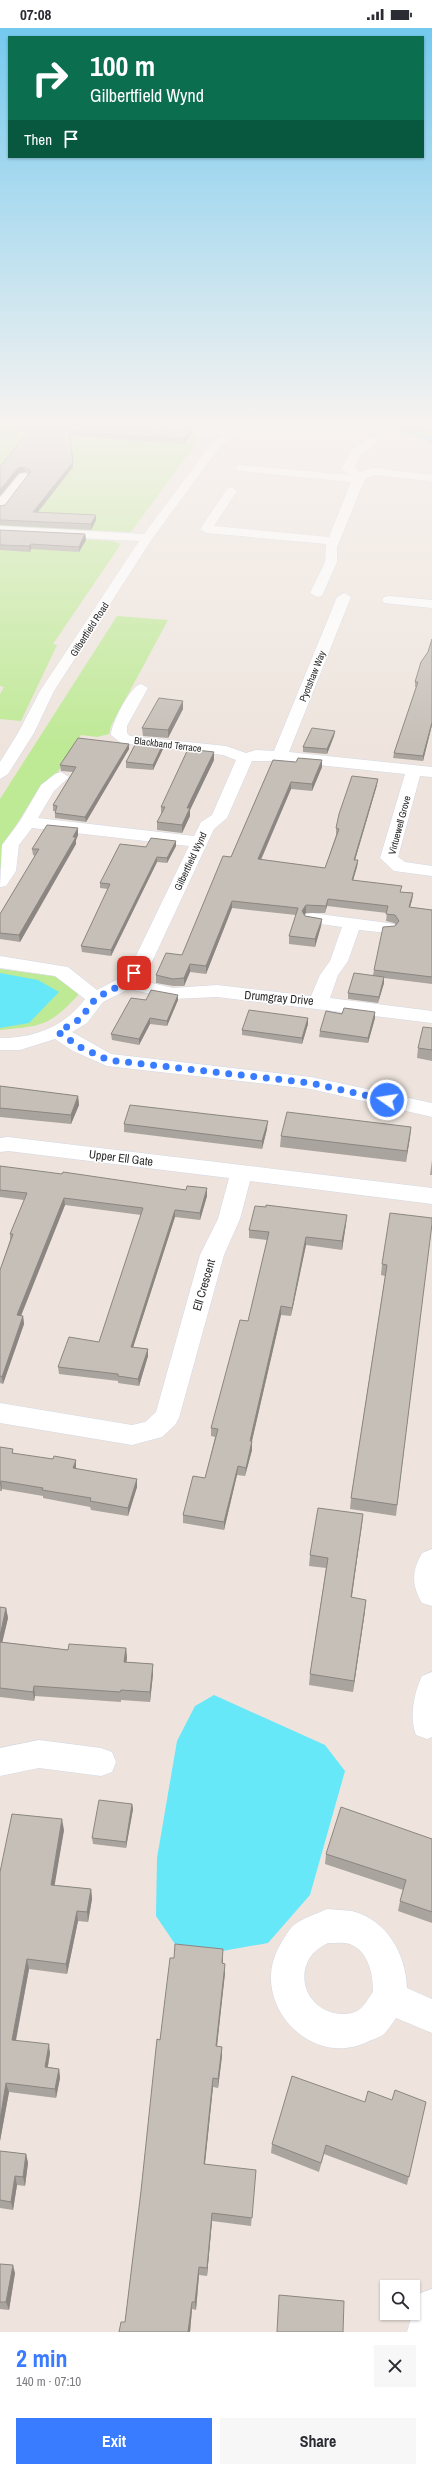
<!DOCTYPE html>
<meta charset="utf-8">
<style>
body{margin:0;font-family:"Archivo Narrow",sans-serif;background:#f7f7f7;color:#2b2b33;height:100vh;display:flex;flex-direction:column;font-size:15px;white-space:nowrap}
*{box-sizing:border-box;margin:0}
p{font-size:13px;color:#7c7c81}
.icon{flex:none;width:22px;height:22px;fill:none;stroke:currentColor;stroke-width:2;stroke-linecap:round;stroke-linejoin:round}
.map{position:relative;height:2304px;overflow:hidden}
.side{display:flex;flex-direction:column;background:#fff;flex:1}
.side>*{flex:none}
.banner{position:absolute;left:8px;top:8px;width:416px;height:122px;border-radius:0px;box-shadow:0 1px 3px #0004;background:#0b6e4f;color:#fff;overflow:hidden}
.fabs{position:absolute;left:380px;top:2252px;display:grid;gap:8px}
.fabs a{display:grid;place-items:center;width:40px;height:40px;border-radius:0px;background:#fff;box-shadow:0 1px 3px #0004;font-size:20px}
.pin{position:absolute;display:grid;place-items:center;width:34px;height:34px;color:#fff;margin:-17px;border-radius:8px;box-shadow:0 2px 6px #0006}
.me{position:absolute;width:44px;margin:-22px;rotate:283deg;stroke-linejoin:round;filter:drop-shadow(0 0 3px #0008)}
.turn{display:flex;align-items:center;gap:14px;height:84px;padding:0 16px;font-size:18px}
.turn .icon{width:52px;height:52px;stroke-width:2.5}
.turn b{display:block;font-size:28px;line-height:34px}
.then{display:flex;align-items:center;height:38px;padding:0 16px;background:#0003;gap:8px;font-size:15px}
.round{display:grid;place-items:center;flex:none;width:42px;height:42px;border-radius:0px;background:#f7f7f7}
.overview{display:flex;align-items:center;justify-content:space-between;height:68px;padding:0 16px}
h1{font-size:24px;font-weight:800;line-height:30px;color:#397cff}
.action{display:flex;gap:8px;margin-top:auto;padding:8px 16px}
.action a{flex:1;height:46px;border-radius:0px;background:#397cff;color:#fff;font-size:16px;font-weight:800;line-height:46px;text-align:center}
.action a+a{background:#f7f7f7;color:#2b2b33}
.status{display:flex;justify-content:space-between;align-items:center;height:28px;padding:0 20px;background:#fff;direction:ltr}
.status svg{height:11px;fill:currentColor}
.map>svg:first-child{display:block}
.green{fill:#bee995}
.water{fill:#67e8f9}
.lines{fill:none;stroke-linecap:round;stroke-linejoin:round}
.stream{stroke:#67e8f9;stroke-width:4.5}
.minor-casing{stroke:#d2d8e5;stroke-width:1}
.minor{fill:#fff;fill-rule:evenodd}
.wall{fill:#aaa49e}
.shaded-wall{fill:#8b8681}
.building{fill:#c6bfb8;stroke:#8b8681}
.route{stroke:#397cff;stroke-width:7;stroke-dasharray:0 12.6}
.labels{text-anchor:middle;stroke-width:3;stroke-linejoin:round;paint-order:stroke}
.far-street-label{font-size:10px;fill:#2b2b2b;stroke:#fff}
.street-label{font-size:12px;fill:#2b2b2b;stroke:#fff}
</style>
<div class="status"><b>07:08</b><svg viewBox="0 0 49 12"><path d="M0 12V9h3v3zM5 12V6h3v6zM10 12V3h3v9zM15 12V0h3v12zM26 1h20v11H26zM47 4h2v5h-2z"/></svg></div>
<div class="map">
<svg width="432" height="2304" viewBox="0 0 432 2304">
<rect width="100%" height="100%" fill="#eee4dd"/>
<path class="green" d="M0,396H78L190,405L197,408L198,413L131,504L0,498V486L30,446L12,448L8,454L10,457L0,469Z
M390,396H416L432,401V417L425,410Z
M0,507L113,513L121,516L53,616L57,617L21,693L0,691V666L4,659L0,658Z
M117,588L168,592L111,698L109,706L97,709L81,707L60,741L51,752L41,757L5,815L3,836L0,840V771Z
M0,941L59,949L79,966C50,998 42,998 0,1002Z"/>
<path class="water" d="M0,945L38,952L59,964L29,995L0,1000Z
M214,1667L325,1717L345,1743L310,1867L268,1915L217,1924L175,1916L156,1888L157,1830L177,1713L195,1678Z"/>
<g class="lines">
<path class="stream" d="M395,396L397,399L432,412"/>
<defs>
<path id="minor" d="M117,396H178L231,402L243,396H258L236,407L219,420L152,511L54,663L34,705L8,746L0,751V734L18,705L40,663L139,513L0,506V498L144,506L211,416L222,407L122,399Z
M371,408L377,411L371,420L361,426L354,439L360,444L374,440L432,447V453L375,447L365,451L337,519V534L322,568L317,569L310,565L325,534L326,516L206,505L200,501L227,461L231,459L237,463L214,498L329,509L351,454L240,443L234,440L240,437L349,447L342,440L352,422Z
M24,445L30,448L4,481L0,482V470L20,446Z
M344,565L351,569L289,724L432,739V749L420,748L398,829L405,834L432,838V848L394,843L380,830L405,746L280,733H252L227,790L214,801L151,936L139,952L173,960L217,957L311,968L320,947L330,933L342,899L306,894L303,890L306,886L312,885L388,895L394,896L397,900L394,904L388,905L359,902L348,933L338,947L330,970L432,983V995L217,969L173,971L129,961L103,974L87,995L72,1004L111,1026L311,1049L432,1075V1089L311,1061L107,1038L73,1023L55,1011L20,1022H0V1010C35,1010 64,999 85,971L55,948L0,940V928L68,939L97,962L120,950L133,934L189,818L32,800L19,817L16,843L6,858L0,859L2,817L20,793L41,757L55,746L61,744L69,749L54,763L38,790L194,808L201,794L212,787L236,732L223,727L121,715L111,707C111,696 130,658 141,656L148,660L127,698V705L130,708L226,718L246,725L256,722L274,723L337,569Z
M389,568L432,572V580L384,575L382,572L384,569Z
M8,1109L432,1160V1176L250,1153L240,1191L224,1227L179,1390L175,1397L162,1409L132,1417L0,1395V1375L132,1397L145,1394L156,1384L200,1227L218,1191L229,1150L8,1123L0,1124V1110Z
M432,1521V1578L422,1575C411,1556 412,1543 422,1525Z
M432,1644V1709L427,1711L416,1707C409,1690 414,1664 422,1648Z
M39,1712L101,1720L112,1724L116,1734L112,1744L101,1748L39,1740L0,1748V1720Z
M327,1881C335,1882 344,1882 352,1883C387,1892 406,1926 407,1960L432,1971V2005L396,1990C393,1995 389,2000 385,2005C381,2009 374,2011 369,2013C311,2043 247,1974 280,1917C284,1911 288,1902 294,1897C303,1890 316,1886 327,1881ZM328,1915C335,1915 344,1914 350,1916C369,1924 373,1946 373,1964C369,1969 365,1977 360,1981C355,1985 349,1986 343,1986C301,1985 289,1932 328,1915Z
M432,2261V2304H407L418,2266Z"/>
</defs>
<use href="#minor" class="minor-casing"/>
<use href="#minor" class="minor"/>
</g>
<path class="wall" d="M35,396L192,401V406L184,416L70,408L73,439L38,484L96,492L91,502L0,497V478L5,477L29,446L25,444L19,445L0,468V439Z
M0,502L85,506L86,512L79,524L31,521L30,524L0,522Z
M432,611V697L423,733L393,730L394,725L416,659H415V654L428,624Z
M183,681L168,710L143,708L142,700Z
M335,703L334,708L327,726L303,724V719Z
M129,716V721L86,794L55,790V783H53V777L73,744L61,743L60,737Z
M163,716V721L153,742L126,740V734Z
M214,732L190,782V788L182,805L157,802V794L161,787V779Z
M273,732L322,739L312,763L291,761L261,832L325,840L336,807V800L377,757L355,832H358L357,839L353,852L401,864L413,865L412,872L410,879L432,882V956L384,950V955L378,975L348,971V965L373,947L374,942L396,897L394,895L386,893L387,885L327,878L325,885H306L304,886L305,888L322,891L321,898L315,919L289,916V908L296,887L232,880L206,946L190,944L184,958H173L156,955V947L182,927L231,829Z
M78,807L76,812V816L20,914L0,911V886L35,828L33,827L32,821Z
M176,813V818L167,835L157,834L111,928L82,924L81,918L108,861L100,860V855L146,819Z
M178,967V972L167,998L150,996L139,1017L112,1012L111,1006L146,972Z
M308,990V996L302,1016L242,1007V1002Z
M375,990L368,1015L319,1009L320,1003Z
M432,1000V1033L417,1030L418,1020Z
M0,1058L78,1068L79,1077L71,1096L0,1089Z
M124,1096L267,1101L262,1121L124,1104Z
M411,1099L406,1134L280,1119L281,1108Z
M432,1132V1147H430Z
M0,1138L207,1168L200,1192L175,1189L133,1319L148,1321V1328L139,1358L118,1355V1353L59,1346L58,1339L99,1314L141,1187L65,1177L21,1288H23L24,1296L3,1356L0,1355V1242L10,1212V1206L24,1172L0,1169Z
M432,1190L396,1488L350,1481L351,1470L385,1248L381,1247L382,1236Z
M346,1196L342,1222L306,1217L291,1288L281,1287L252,1413V1422L245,1448L237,1447L224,1502L183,1495V1487L205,1450L215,1409L211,1408V1400L248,1293L267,1212L249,1210V1202Z
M0,1419L13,1421V1425L76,1440V1441L137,1451V1459L128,1488L91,1482L90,1479L43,1470V1468L2,1461V1463H0Z
M363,1486L352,1569L365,1583L353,1664L309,1657L310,1646L326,1540L309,1538L310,1527Z
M0,1579L6,1580L8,1590L2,1614L68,1622L126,1620L127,1630L126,1634L153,1636V1646L150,1674L121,1672V1674L35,1668L34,1673L0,1669Z
M132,1776L133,1781L126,1820L93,1816L92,1810Z
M64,1802L54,1857L91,1861L92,1871L88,1894L78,1893L67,1946L29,1941L16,2013L50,2025L48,2039L59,2041L60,2050L56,2070L9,2064L0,2113V1844Z
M432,1811V1895L398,1883L400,1873L403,1862L325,1836L326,1826Z
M223,1930V1935L225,1945L217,2018L222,2019V2028L218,2060L213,2059L205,2136L255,2150L251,2198L212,2193L207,2248L199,2247L196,2282L192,2281L190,2304H119L125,2294L160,2012Z
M392,2072L426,2074L407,2157L324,2126L319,2144L271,2125L272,2116L365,2074Z
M0,2123L26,2126L28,2135L25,2158L17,2157L13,2182L0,2180Z
M0,2236L15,2245L9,2282L0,2281Z"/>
<path class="shaded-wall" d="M192,401V406L184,416V411Z
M73,434V439L34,489L33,484Z
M24,439L25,444L19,445L0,468V462L18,440Z
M96,487V492L91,502V496Z
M85,506L86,512L79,524V519Z
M31,516V521L30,524L29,518Z
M183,673V681L168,710V702Z
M432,694V697L423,733V728Z
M335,703L334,708L327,726V721Z
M129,716V721L86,794L85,789Z
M163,716V721L153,742V737Z
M214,724V732L190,782V788L182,805V797L187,780Z
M322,732V739L312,763V756Z
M378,751L377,757L353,839L354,832Z
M291,754V761L258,838V831Z
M78,800V807L76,812V816L20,914L19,907Z
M176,813V818L167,835V830Z
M157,829V834L111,928V922Z
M358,832L357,839L351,859L352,852Z
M413,865L412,872L408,886L409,879Z
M328,871L327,878L325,885L326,878Z
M232,873V880L206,946V938Z
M306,877V885L302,890V883Z
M322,891L321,898L315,919V911Z
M190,936V944L184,958V950Z
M384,949V955L378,975L379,969Z
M178,967V972L167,998V993Z
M375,984V990L368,1015V1010Z
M150,990V996L139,1017V1011Z
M308,990V996L302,1016V1010Z
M78,1068L79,1077L71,1096V1087Z
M268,1093L267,1101L262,1121V1113Z
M411,1099L410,1110L406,1134L407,1123Z
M207,1160V1168L200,1192V1185Z
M64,1170L65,1177L18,1295L17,1287Z
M175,1182V1189L131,1326V1319Z
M347,1187L346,1196L342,1222V1213Z
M306,1209V1217L291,1288L292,1280Z
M281,1278V1287L250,1421V1413Z
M23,1288L24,1296L3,1356L2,1349Z
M148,1321V1328L139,1358L138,1351Z
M252,1413V1422L245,1448L246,1440Z
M76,1432V1440L73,1449V1440Z
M238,1438L237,1447L224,1502V1494Z
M137,1451V1459L128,1488V1480Z
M1,1453L2,1461V1463L0,1455Z
M363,1486L362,1497L350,1580L351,1569Z
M366,1572L365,1583L353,1664L354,1653Z
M6,1580L8,1590L0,1624V1608Z
M126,1620L127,1630L125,1644L124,1634Z
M153,1636V1646L150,1674V1664Z
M34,1658L35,1668L34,1673L33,1664Z
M132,1776L133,1781L126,1820V1814Z
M62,1791L64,1802L53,1867L51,1857Z
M91,1861L92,1871L88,1894L87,1884Z
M77,1883L78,1893L67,1946L66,1936Z
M223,1921V1930L222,1945V1935Z
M27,1931L29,1941L14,2021L12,2012Z
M225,1936V1945L216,2027V2018Z
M49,2016L50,2025L46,2048L45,2039Z
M222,2019V2028L218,2060V2051Z
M59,2041L60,2050L56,2070L55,2061Z
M213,2050V2059L204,2144V2136Z
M6,2055L9,2064L0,2113V2092Z
M26,2126L28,2135L25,2158L23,2149Z
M15,2148L17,2157L13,2182L11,2174Z
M212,2185V2193L207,2248V2240Z
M13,2237L15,2245L9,2282L6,2274Z
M199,2239V2247L196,2282L195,2274Z
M192,2274V2281L190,2304H188Z"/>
<path class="building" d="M35,396H130L192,401L184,411L69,403L73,434L33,484L96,487L91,496L0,492V478L5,477L31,443L24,439L18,440L0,462V439Z
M0,502L85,506L79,519L31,516L29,518L0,517Z
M432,611V694L423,728L394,725L418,654H415L421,634L428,624Z
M159,670L183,673L168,702L142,700Z
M312,700L335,703L327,721L303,719Z
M78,710L129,716L85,789L55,785L57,778L53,777L76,739L60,737Z
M137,713L163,716L153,737L126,734Z
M188,721L214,724L187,780H190L182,797L157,794L165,779H161Z
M298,730L322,732L312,756L291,754L258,831L325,840L339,801L336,800L339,786L352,748L378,751L354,832H358L352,852L402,858L400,864L413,865L409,879L432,882V949L374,942L383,899L395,898L399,893L395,887L386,886L388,878L328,871L326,878L306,877L302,883L305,888L322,891L315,911L289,908L298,880L232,873L206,938L190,936L184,950L173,951L156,947L166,925L182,927L223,828L231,829L273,732L296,734Z
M47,797L78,800L73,809H76L19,907L0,905V886L39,821H32Z
M151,810L176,813L167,830L157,829L111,922L81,918L110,856L100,855L120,816L146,819Z
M354,945L384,949L379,969L348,965Z
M151,962L178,967L167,993L150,990L139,1011L111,1006L131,970L146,972Z
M344,980L375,984L368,1010L320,1003L326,983L342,986Z
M249,982L308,990L302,1010L242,1002Z
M423,999L432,1000V1022L418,1020Z
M0,1058L78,1068L71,1087L0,1080Z
M130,1077L268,1093L262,1113L124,1096Z
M287,1084L411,1099L407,1123L281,1108Z
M0,1138L62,1146L63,1144L186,1162L187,1158L207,1160L200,1185L175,1182L131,1319L148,1321L138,1351L118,1348V1346L58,1339L69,1309L99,1314L143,1180L64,1170L17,1287L23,1288L2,1349L0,1348V1242L13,1206H10L27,1165L0,1162Z
M266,1177L347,1187L342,1213L306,1209L292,1280L281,1278L250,1413H252L246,1440L238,1438L224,1494L183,1487L193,1448L205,1450L218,1401L211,1400L240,1292L248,1293L269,1204L249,1202L255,1178L266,1179Z
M390,1185L432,1190V1196L397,1477L351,1470L387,1237L382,1236Z
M0,1419L13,1421L12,1425L53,1431L54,1428L76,1432L73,1440L137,1451L128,1480L90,1473L91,1470L42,1462L43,1460L1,1453L0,1455Z
M318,1480L363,1486L351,1569L366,1572L354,1653L310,1646L328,1530L310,1527Z
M0,1579L6,1580L0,1608Z
M0,1614L68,1622L69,1616L126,1620L124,1634L153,1636L150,1664L121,1662L120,1664L34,1658L33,1664L0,1660Z
M99,1772L132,1776L126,1814L92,1810Z
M341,1779L432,1811V1884L400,1873L406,1852L326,1826Z
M12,1786L62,1791L51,1857L91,1861L87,1884L77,1883L66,1936L27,1931L12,2012L49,2016L45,2039L59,2041L55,2061L6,2055L0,2092V1844Z
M175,1916L223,1921L222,1935L225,1936L216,2018L222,2019L218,2051L213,2050L204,2136L256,2142L252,2190L212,2185L207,2240L199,2239L195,2274H192L188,2304H119L121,2294H125L141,2163L157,2011L160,2012L170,1930H174Z
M292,2048L365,2074L368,2063L392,2072L395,2062L426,2074L409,2149L326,2117L321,2135L272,2116Z
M0,2123L26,2126L23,2149L15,2148L11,2174L0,2172Z
M0,2236L13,2237L6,2274H0Z
M279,2267L344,2273L343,2304H277Z"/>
<linearGradient id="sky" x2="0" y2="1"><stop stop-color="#74c9ef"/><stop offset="0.55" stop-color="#f7f3f0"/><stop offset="1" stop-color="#f7f3f0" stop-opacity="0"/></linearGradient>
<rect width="432" height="719" fill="url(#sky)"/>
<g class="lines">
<path class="route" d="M134,945L127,954L96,970L80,991L58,1004L80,1019L108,1032L311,1055L387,1072"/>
</g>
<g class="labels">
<g class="far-street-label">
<text transform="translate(89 601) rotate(-57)" y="4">Gilbertfield Road</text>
<text transform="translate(312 648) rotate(-68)" y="4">Pyotshaw Way</text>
<text transform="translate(168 716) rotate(7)" y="4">Blackband Terrace</text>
<text transform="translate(399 797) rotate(-75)" y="4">Virtuewell Grove</text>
<text transform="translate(190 833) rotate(-65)" y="4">Gilbertfield Wynd</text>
</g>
<g class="street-label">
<text transform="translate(279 970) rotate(5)" y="4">Drumgray Drive</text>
<text transform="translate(121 1130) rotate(7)" y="4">Upper Ell Gate</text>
<text transform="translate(204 1257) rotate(-74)" y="4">Ell Crescent</text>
</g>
</g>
</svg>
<div class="fabs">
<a><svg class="icon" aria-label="search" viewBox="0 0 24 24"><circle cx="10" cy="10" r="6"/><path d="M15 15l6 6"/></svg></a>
</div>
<div class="pin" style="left:134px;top:945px;background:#d93025"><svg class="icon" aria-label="arrive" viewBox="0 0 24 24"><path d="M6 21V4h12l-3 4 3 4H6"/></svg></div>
<svg class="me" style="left:387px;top:1072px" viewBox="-20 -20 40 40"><circle r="17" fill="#397cff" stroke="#fff" stroke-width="3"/><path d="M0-11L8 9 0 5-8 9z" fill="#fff"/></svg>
<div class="banner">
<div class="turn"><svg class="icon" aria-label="right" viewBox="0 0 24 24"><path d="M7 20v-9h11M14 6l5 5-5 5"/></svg><div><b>100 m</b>Gilbertfield Wynd</div></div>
<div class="then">Then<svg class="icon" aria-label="arrive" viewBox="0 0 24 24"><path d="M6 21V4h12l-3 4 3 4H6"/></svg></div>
</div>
</div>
<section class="side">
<div class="overview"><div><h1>2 min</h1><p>140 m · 07:10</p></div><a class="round"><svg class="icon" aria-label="close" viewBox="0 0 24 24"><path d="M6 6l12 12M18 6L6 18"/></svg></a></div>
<div class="action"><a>Exit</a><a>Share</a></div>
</section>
